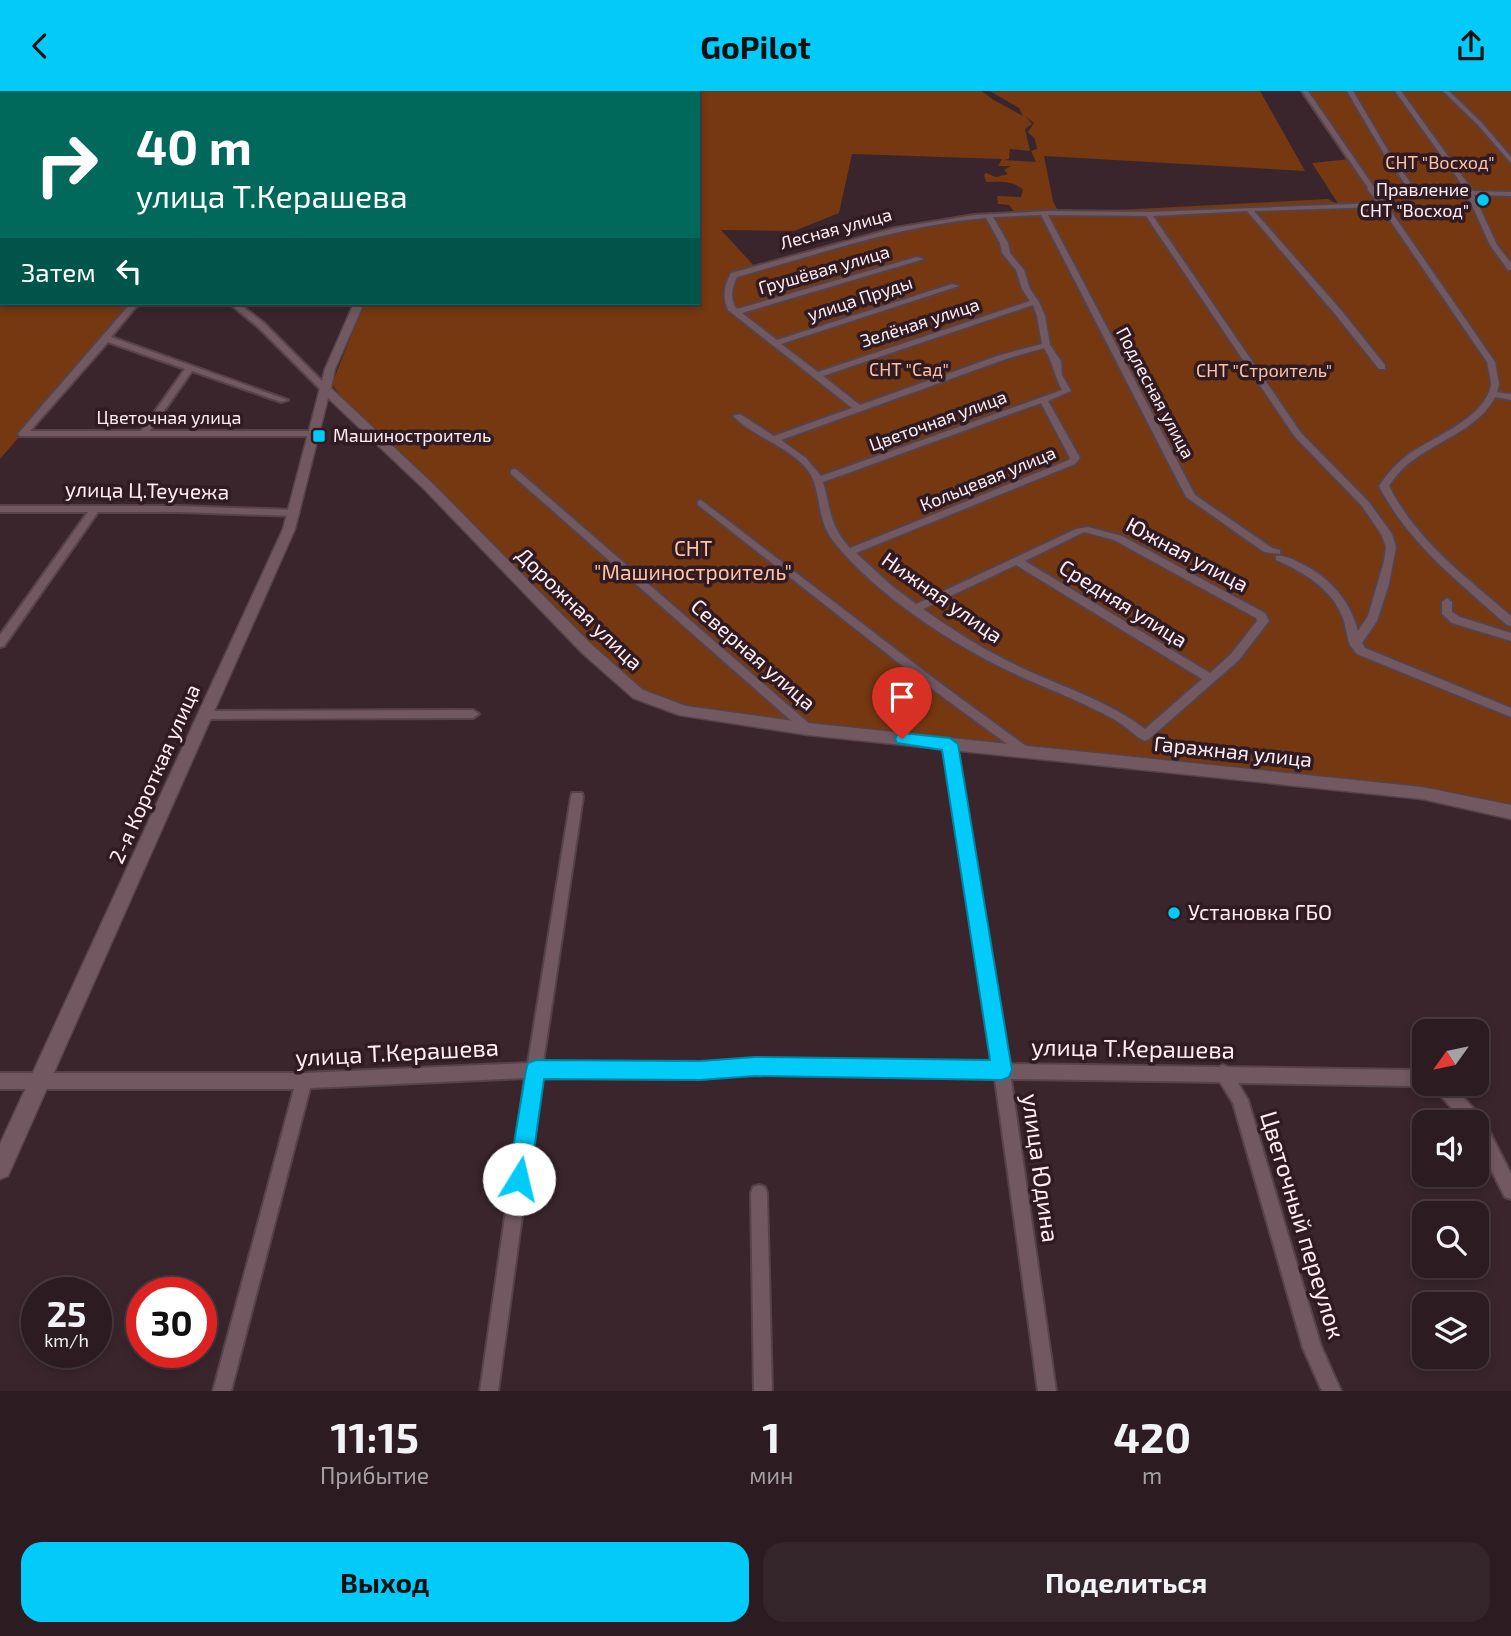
<!DOCTYPE html>
<html lang="ru">
<meta charset="utf-8">
<style>
body{margin:0;font-family:"Exo 2",sans-serif;background:#34252a;color:#f1f3f6;height:100vh;display:flex;flex-direction:column;font-size:26px;white-space:nowrap}
*{box-sizing:border-box;margin:0}
p{font-size:23px;color:#a6a1a5}
.icon{flex:none;width:38px;height:38px;fill:none;stroke:currentColor;stroke-width:2;stroke-linecap:round;stroke-linejoin:round}
.map{position:relative;height:1300px;overflow:hidden}
.drawer{display:flex;flex-direction:column;background:#2c1c22;flex:1}
.drawer>*{flex:none}
.guide{position:absolute;left:0px;top:0px;width:700px;height:214px;box-shadow:0 4px 10px #0003,0 0 0 2px #483a40;background:#00695c;color:#fff;overflow:hidden}
.needle{width:46px;rotate:237deg}
.fabs{position:absolute;left:1412px;top:928px;display:grid;gap:14px}
.fabs a{display:grid;place-items:center;width:77px;height:77px;border-radius:14px;background:#2c1c22;box-shadow:0 4px 10px #0003,0 0 0 2px #483a40;font-size:35px}
.speed{position:absolute;left:21px;top:1186px;display:flex;gap:14px;font-size:35px;font-weight:700;text-align:center}
.speed>*{display:grid;place-content:center;width:91px;height:91px;border-radius:50%;background:#2c1c22;box-shadow:0 4px 10px #0003,0 0 0 2px #483a40;line-height:1}
.speed small{font-size:18px;font-weight:400}
.speed .limit{border:10px solid #d22;background:#fff;color:#111}
.pin{position:absolute;display:grid;place-items:center;width:60px;height:60px;color:#fff;margin:-72px -30px;border-radius:50% 50% 50% 0;rotate:-45deg;box-shadow:0 0 7px #0007}
.pin .icon{rotate:45deg}
.me{position:absolute;width:77px;margin:-38px;rotate:9deg;stroke-linejoin:round;filter:drop-shadow(0 0 5px #0008)}
.turn{display:flex;align-items:center;gap:24px;height:147px;padding:0 21px;font-size:32px}
.turn .icon{width:91px;height:91px;stroke-width:2.5}
.turn b{display:block;font-size:49px;line-height:60px}
.then{display:flex;align-items:center;height:66px;padding:0 21px;background:#0003;gap:14px;font-size:26px}
.eta{display:flex;justify-content:space-evenly;align-items:center;height:119px;text-align:center}
.eta b{font-size:42px;font-weight:700;line-height:49px}
.button{display:flex;gap:14px;margin-top:auto;padding:14px 21px}
.button a{flex:1;height:80px;border-radius:21px;background:#03cbf9;color:#111;font-size:28px;font-weight:700;line-height:80px;text-align:center}
.button a+a{background:#34252a;color:#f1f3f6}
header{display:flex;justify-content:space-between;align-items:center;height:91px;padding:0 21px;background:#03cbf9;color:#111;font-size:32px;font-weight:700}
.map>svg:first-child{display:block}
.green{fill:#753811;fill-rule:evenodd}
.lines{fill:none;stroke-linecap:round;stroke-linejoin:round}
.minor-casing{stroke:#56434a;stroke-width:4}
.tertiary-casing{stroke:#56434a;stroke-width:3}
.minor{fill:#715861;fill-rule:evenodd}
.tertiary{fill:#715861;fill-rule:evenodd}
.route{fill:#03cbf9;stroke:#0284a2;stroke-width:2}
.poi-dot{fill:#03cbf9;stroke:#301b23;stroke-width:2.5}
.labels{text-anchor:middle;stroke-width:7;stroke-linejoin:round;paint-order:stroke}
.far-park-label{font-size:18px;fill:#fec3a4;stroke:#301b23}
.far-poi-label{font-size:18px;fill:#feeef3;stroke:#301b23;text-anchor:end}
.far-street-label{font-size:18px;fill:#feeef3;stroke:#301b23}
.street-label{font-size:21px;fill:#feeef3;stroke:#301b23}
.park-label{font-size:21px;fill:#fec3a4;stroke:#301b23}
.poi-label{font-size:21px;fill:#feeef3;stroke:#301b23;text-anchor:start}
.near-street-label{font-size:24px;fill:#feeef3;stroke:#301b23}
</style>
<header><svg class="icon" aria-label="back" viewBox="0 0 24 24"><path d="M15 5l-7 7 7 7"/></svg>GoPilot<svg class="icon" aria-label="share" viewBox="0 0 24 24"><path d="M12 15V3M7 8l5-5 5 5M5 13v7h14v-7"/></svg></header>
<div class="map">
<svg width="1511" height="1300" viewBox="0 0 1511 1300">
<rect width="100%" height="100%" fill="#3a252d"/>
<path class="green" d="M0,0L350,2H2V212H152L119,224L102,249L0,368Z
M584,0H982L992,8L1023,25L1019,17L990,0H1260L1305,80L1044,65L1053,110L1059,122L1328,108L1339,114L1312,72L1350,68L1305,0H1511V721L1422,702L808,637L648,608L401,370L409,369L339,303L332,293L364,212H698V2ZM1025,25L1034,32L1028,41L1035,48L1037,58L1031,60L1036,71L1004,69L1009,68L1010,58L1030,60L1025,38L1032,33ZM852,63L1002,68L998,75H1011L1004,79L1008,83L996,86L986,82L984,84L986,91C999,91 1013,89 1023,99L1021,106L997,105L998,113L1009,114L1016,123L922,133L757,178L721,139L794,140L839,122Z"/>
<g class="lines">
<defs>
<path id="minor" d="M510,0H516L509,2Z
M1302,0H1308L1374,96L1408,97L1384,63L1347,0H1353L1390,63L1415,98L1466,99L1395,0H1401L1473,100L1511,101V105L1474,104L1497,154L1511,172V179H1508L1490,154L1467,103L1377,100L1495,271L1499,293L1497,301L1511,303V309L1495,306C1480,336 1442,348 1416,367C1404,375 1396,384 1389,395C1417,450 1465,485 1511,525V535L1507,534C1459,491 1409,453 1379,395C1388,382 1396,372 1409,363C1433,346 1487,326 1491,293C1491,286 1488,278 1487,271L1381,116L1254,120L1341,219L1385,274V278H1379L1335,223L1247,120L1153,125L1301,342L1369,411L1392,443L1396,456L1389,493L1377,530L1362,552L1365,557L1511,617V626L1357,563C1355,560 1352,557 1350,554C1347,547 1346,536 1343,527C1331,497 1305,482 1276,469V465C1285,464 1294,469 1302,473C1331,487 1350,510 1358,540L1368,525L1384,470L1386,456L1381,443L1362,415L1295,346L1146,125L1048,124L1195,404L1272,457L1280,459V463L1264,461L1186,406L1041,124L993,126L1008,152L1010,162L1024,179L1030,198L1039,211L1045,225L1050,254L1061,270L1062,284L1071,300L1048,310L1080,367L1075,373L856,462L892,495L916,513L1076,438L1088,436L1122,445L1265,522L1269,530L1239,569L1149,648L1145,650C1138,647 1133,642 1128,638C1118,630 1107,624 1096,619C1069,605 1040,595 1013,582C953,554 875,503 834,451C814,426 823,396 806,377C786,354 754,346 733,325L740,323L774,345L852,317L728,219C722,205 724,195 731,182L895,137L974,124L1049,120L1150,121L1378,112L1367,98L1368,97ZM986,127L1000,152L1002,162L1016,179L1022,198L1030,210L818,281L781,253L959,195L952,193L777,249L742,222L924,168L917,166L737,218C729,209 732,196 737,186C819,163 901,134 986,127ZM1033,214L1037,225L1042,253L1000,264L860,314L823,285ZM1044,257C1053,271 1054,284 1062,299L821,385L806,367L781,349L1006,268ZM1041,312L1070,367L1069,369L850,457C828,432 832,421 823,391ZM1084,441L1114,449L1256,527L1257,530L1231,563L1210,582L1025,470ZM1016,474L1202,588L1145,638C1107,609 1062,596 1020,576C986,560 954,540 923,518Z
M1443,0H1449L1482,32L1511,66V72L1478,34Z
M131,212H139L111,246L288,309L281,311L192,280L150,340H314L319,343L317,345H20L18,343L34,324ZM108,251L185,278L141,340H30Z
M229,212H238L264,232L329,297V301H323L258,236Z
M514,378L517,379L812,635L814,638L812,641H804L511,383V379Z
M701,409L936,589L1030,658L1032,661L1030,664H1022L928,595L698,414V410Z
M0,415H179L294,419L299,422L294,425L179,421H98L4,555L0,556V544L88,421H0Z
M1447,507L1452,511V521L1460,526L1511,542V550L1452,532L1442,523V511Z
M473,619L479,623L473,627L206,628L200,624L206,620Z
M950,649L954,651L956,654L1009,973L1219,976L1223,974L1228,976L1413,979L1424,984V992H1447L1453,995L1483,1028L1511,1083V1108L1505,1106L1477,1051V1031H1464L1441,1005L1413,995L1238,992L1248,1009L1321,1255L1341,1300H1322L1303,1257L1233,1012L1220,991L1011,988L1056,1300H1038L995,988L755,983L700,988L541,987L498,1300H480L525,987L310,997L231,1300H213L294,998H0V982H304L528,972L571,706L572,702H582L583,706L543,972H700L755,969L993,972L944,654L946,651Z
M759,1094L765,1096L767,1102L772,1300H754L751,1102L753,1096Z"/>
<path id="tertiary" d="M445,0H453L445,2Z
M354,212H364L335,278L331,297L433,393L592,554L643,599L686,615L808,632L1422,696L1511,714V728L1422,708L808,644L679,624L633,607L582,562L425,399L328,307L295,438L8,1085L0,1088V1053L283,438L325,278Z"/>
</defs>
<use href="#minor" class="minor-casing"/>
<use href="#tertiary" class="tertiary-casing"/>
<use href="#minor" class="minor"/>
<use href="#tertiary" class="tertiary"/>
</g>
<path class="route" d="M902,642L950,647L958,653L1012,979L1009,986L1002,989L755,985L700,989L544,988L530,1088L527,1096L519,1099L511,1096L508,1088L526,979L528,972L536,969L700,970L755,966L990,969L942,659L897,652L895,648L897,644Z"/>
<g class="poi-dot">
<circle cx="1483" cy="109" r="7"/>
<rect x="312" y="338" width="14" height="14" rx="3.5"/>
<circle cx="1174" cy="822" r="7"/>
</g>
<g class="labels">
<g class="far-park-label">
<text x="1440" y="78">СНТ "Восход"</text>
<text x="909" y="285">СНТ "Сад"</text>
<text x="1264" y="286">СНТ "Строитель"</text>
</g>
<g class="far-poi-label">
<text x="1469" y="105">Правление<tspan x="1469" dy="21">СНТ "Восход"</tspan></text>
<text x="333" y="351" text-anchor="start">Машиностроитель</text>
</g>
<g class="far-street-label">
<text transform="translate(836 138) rotate(-15)" y="6">Лесная улица</text>
<text transform="translate(824 179) rotate(-16)" y="6">Грушёвая улица</text>
<text transform="translate(860 208) rotate(-18)" y="6">улица Пруды</text>
<text transform="translate(920 232) rotate(-18)" y="6">Зелёная улица</text>
<text transform="translate(1155 302) rotate(62)" y="6">Подлесная улица</text>
<text x="169" y="333">Цветочная улица</text>
<text transform="translate(938 330) rotate(-20)" y="6">Цветочная улица</text>
<text transform="translate(988 388) rotate(-22)" y="6">Кольцевая улица</text>
</g>
<g class="street-label">
<text transform="translate(147 400) rotate(1)" y="7">улица Ц.Теучежа</text>
<text transform="translate(1187 464) rotate(28)" y="7">Южная улица</text>
<text transform="translate(942 507) rotate(35)" y="7">Нижняя улица</text>
<text transform="translate(1123 513) rotate(32)" y="7">Средняя улица</text>
<text transform="translate(579 518) rotate(44)" y="7">Дорожная улица</text>
<text transform="translate(753 564) rotate(41)" y="7">Северная улица</text>
<text transform="translate(1233 661) rotate(6)" y="7">Гаражная улица</text>
<text transform="translate(155 683) rotate(-66)" y="7">2-я Короткая улица</text>
</g>
<g class="park-label">
<text x="693" y="465">СНТ<tspan x="693" dy="24">"Машиностроитель"</tspan></text>
</g>
<g class="poi-label">
<text x="1188" y="829">Установка ГБО</text>
</g>
<g class="near-street-label">
<text transform="translate(1133 958) rotate(1)" y="8">улица Т.Керашева</text>
<text transform="translate(397 962) rotate(-3)" y="8">улица Т.Керашева</text>
<text transform="translate(1040 1077) rotate(82)" y="8">улица Юдина</text>
<text transform="translate(1302 1134) rotate(73)" y="8">Цветочный переулок</text>
</g>
</g>
</svg>
<div class="fabs">
<a><svg class="needle" viewBox="-14 -14 28 28"><path d="M0-13l5 13h-10z" fill="#e53935"/><path d="M0 13l5-13h-10z" fill="#a6a1a5"/></svg></a>
<a><svg class="icon" aria-label="sound" viewBox="0 0 24 24"><path d="M4 9h4l5-4v14l-5-4H4zM17 9q2 3 0 6"/></svg></a>
<a><svg class="icon" aria-label="search" viewBox="0 0 24 24"><circle cx="10" cy="10" r="6"/><path d="M15 15l6 6"/></svg></a>
<a><svg class="icon" aria-label="layers" viewBox="0 0 24 24"><path d="M12 4l9 5-9 5-9-5zM3 14l9 5 9-5"/></svg></a>
</div>
<div class="speed"><div>25<small>km/h</small></div><div class="limit">30</div></div>
<div class="pin" style="left:902px;top:648px;background:#d93025"><svg class="icon" aria-label="arrive" viewBox="0 0 24 24"><path d="M6 21V4h12l-3 4 3 4H6"/></svg></div>
<svg class="me" style="left:519px;top:1088px" viewBox="-20 -20 40 40"><circle r="19" fill="#fff"/><path d="M0-13L10 11 0 6-10 11z" fill="#03cbf9"/></svg>
<div class="guide">
<div class="turn"><svg class="icon" aria-label="right" viewBox="0 0 24 24"><path d="M7 20v-9h11M14 6l5 5-5 5"/></svg><div><b>40 m</b>улица Т.Керашева</div></div>
<div class="then">Затем<svg class="icon" aria-label="left" viewBox="0 0 24 24"><path d="M17 20v-9H6M10 6l-5 5 5 5"/></svg></div>
</div>
</div>
<section class="drawer">
<div class="eta">
<div><b>11:15</b><p>Прибытие</p></div>
<div><b>1</b><p>мин</p></div>
<div><b>420</b><p>m</p></div>
</div>
<div class="button"><a>Выход</a><a>Поделиться</a></div>
</section>
